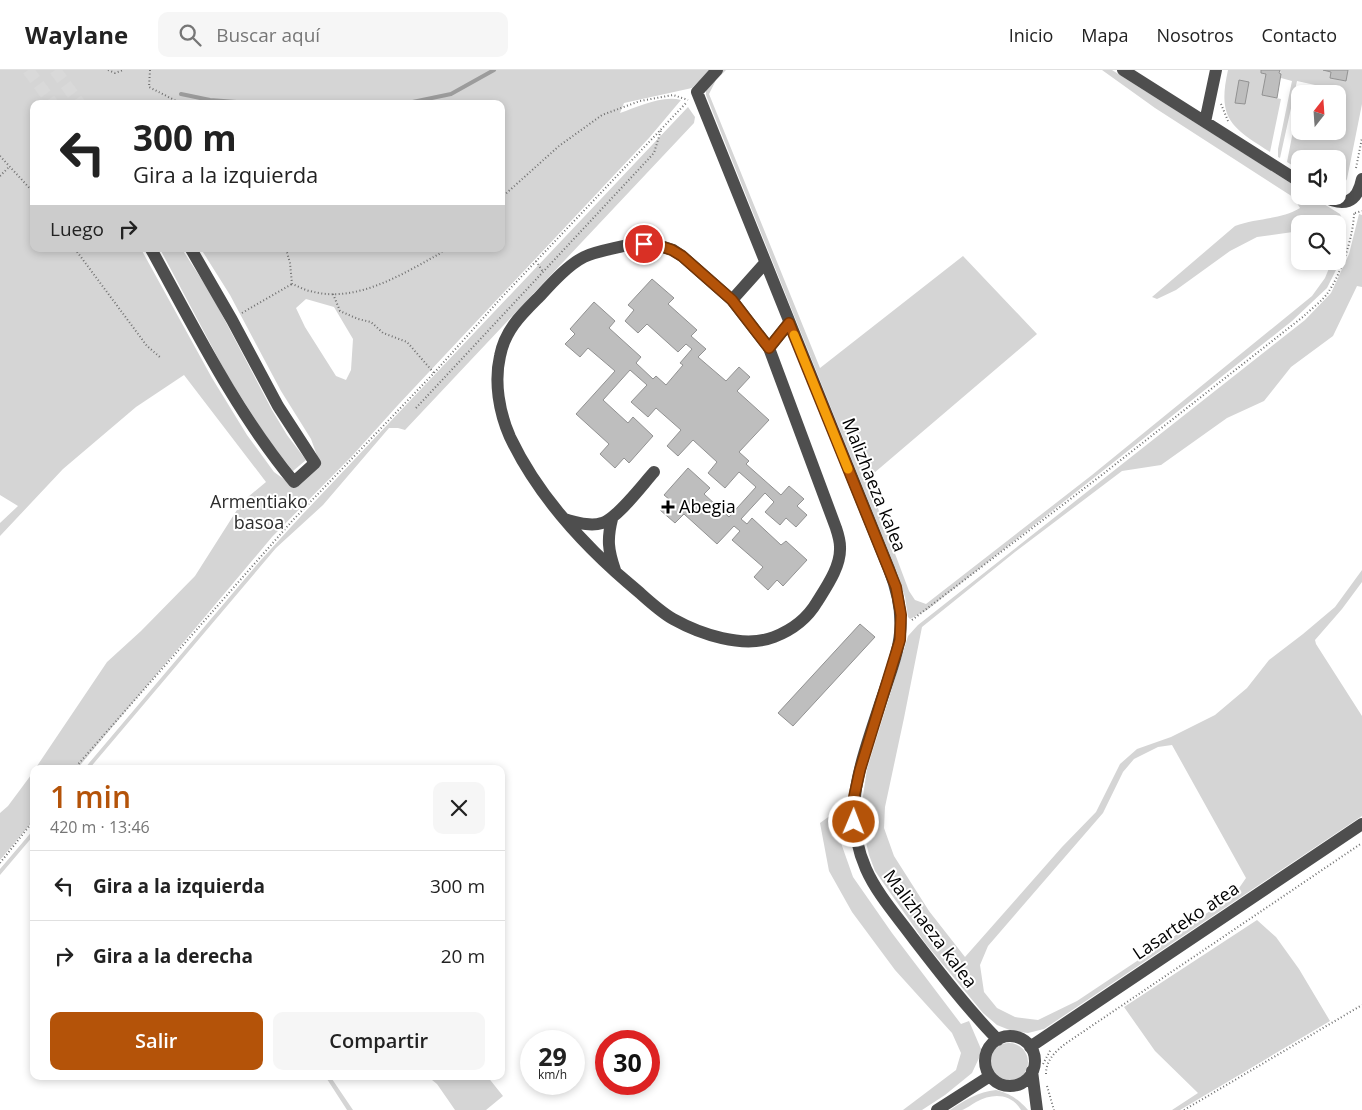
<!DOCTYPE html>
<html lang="es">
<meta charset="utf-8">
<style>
body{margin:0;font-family:"Open Sans",sans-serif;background:#f6f6f6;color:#222;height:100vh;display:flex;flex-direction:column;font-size:19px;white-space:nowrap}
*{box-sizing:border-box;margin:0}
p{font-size:16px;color:#767676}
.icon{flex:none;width:28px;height:28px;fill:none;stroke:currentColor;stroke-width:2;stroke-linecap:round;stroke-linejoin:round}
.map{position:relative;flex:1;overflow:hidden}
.details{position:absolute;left:30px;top:695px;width:475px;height:315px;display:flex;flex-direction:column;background:#fff;border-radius:10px;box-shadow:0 2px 8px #0003}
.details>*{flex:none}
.hud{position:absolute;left:30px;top:30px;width:475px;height:152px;border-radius:10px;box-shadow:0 2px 8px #0003;background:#fff;color:#222;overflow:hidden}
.needle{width:32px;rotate:17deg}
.controls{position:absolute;left:1291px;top:15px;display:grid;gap:10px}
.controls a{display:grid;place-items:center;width:55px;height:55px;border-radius:10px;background:#fff;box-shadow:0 2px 8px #0003;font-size:25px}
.speed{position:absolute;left:520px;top:960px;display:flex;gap:10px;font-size:25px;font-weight:700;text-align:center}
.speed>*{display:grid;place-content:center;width:65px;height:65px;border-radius:50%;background:#fff;box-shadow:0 2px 8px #0003;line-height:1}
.speed small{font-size:12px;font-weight:400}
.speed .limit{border:8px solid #d22;background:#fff;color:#111}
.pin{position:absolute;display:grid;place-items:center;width:42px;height:42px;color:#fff;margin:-21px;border:2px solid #fff;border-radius:50%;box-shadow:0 1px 5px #0007}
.me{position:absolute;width:55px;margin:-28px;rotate:1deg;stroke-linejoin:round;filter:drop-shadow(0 0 4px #0008)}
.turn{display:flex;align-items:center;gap:18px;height:105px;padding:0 20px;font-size:22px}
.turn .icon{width:65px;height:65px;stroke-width:2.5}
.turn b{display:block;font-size:35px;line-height:42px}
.then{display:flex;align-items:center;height:48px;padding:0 20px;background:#0003;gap:10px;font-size:19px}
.round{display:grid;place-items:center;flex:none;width:52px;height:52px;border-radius:10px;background:#f6f6f6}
.overview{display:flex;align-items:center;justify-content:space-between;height:85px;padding:0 20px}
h1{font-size:30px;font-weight:600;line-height:38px;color:#b45309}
.cta{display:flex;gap:10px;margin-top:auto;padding:10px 20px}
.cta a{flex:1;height:58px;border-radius:10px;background:#b45309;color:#fff;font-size:20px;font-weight:600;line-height:58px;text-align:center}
.cta a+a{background:#f6f6f6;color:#222}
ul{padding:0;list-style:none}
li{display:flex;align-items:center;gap:15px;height:70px;padding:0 20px;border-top:1px solid #e0e0e0}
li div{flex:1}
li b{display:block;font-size:19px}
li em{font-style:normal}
header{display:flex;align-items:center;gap:30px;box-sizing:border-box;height:70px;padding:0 25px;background:#fff;border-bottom:1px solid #e0e0e0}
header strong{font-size:24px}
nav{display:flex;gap:28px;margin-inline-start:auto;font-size:18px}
.search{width:350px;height:45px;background:#f6f6f6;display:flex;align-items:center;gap:12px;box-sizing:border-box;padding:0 18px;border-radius:10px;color:#767676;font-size:19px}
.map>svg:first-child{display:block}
.green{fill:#d5d5d5;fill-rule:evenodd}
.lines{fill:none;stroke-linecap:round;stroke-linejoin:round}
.stream{stroke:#9c9c9c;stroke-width:4}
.building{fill:#bebebe;stroke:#929292}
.minor-tunnel{stroke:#d9d9d9;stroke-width:12;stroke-dasharray:12 6;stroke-linecap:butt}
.path{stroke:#707070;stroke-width:2;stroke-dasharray:1 2.5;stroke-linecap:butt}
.minor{stroke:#4e4e4e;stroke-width:12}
.route-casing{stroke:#753606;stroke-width:12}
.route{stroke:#b45309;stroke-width:9}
.slow{stroke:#f59e0b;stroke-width:9}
.poi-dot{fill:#000;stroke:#fff;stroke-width:2}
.labels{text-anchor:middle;stroke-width:4;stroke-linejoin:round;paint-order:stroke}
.street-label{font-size:18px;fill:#000;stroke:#fff}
.park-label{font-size:18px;fill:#2c2c2c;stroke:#fff}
.poi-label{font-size:18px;fill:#000;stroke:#fff;text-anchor:start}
</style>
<header>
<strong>Waylane</strong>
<div class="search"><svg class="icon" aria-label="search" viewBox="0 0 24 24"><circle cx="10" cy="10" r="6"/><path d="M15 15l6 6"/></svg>Buscar aquí</div>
<nav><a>Inicio</a><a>Mapa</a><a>Nosotros</a><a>Contacto</a></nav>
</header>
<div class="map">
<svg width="1362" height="1040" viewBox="0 0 1362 1040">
<rect width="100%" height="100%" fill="#fff"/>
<path class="green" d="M0,0H710L692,18L624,33L620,43C638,37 662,25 681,30L649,68L398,335L353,385L272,467L77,699H35L107,592L141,561L195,506L242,432L266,412L184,305L136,337L63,399L0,466V453L18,436L0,425ZM34,34H501V179H201L230,225L281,321L311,369L319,391L292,415L274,402L247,365L212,308L141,179H34ZM306,229L334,237L353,269L351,300L346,310L336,306L305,257L296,238Z
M721,0H726L716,10L709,24L820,298L963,186L1037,264L867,409L909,521L915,530L926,534L1092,405L1312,226L1325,208L1332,191H1338V154H1300V161L1257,167L1230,181L1176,220L1157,229L1152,227L1235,156C1256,148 1280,150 1300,138L1293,127L1155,38L1102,0H1112L1300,119V126H1311L1340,144L1344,153L1346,162L1336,200L1327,218L1292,251L927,540L910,549L908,547L905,527L893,493L706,25V19Z
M1228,0H1261V3L1266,4L1263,25L1281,29L1270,82C1231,57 1217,49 1228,0Z
M1280,0H1323L1331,2L1330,8L1345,11L1348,0H1362V34L1347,109L1344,114L1338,118V89H1300V100L1287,92L1295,51L1300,52V61H1338V38L1342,21L1297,11L1280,88L1278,87V79L1292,11L1281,8Z
M688,37L695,47L694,53L405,360L398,358H389L323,435L276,478L89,699H84L260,491L301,446Z
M1359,144L1362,145V217L1357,216L1333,266L1291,297L1264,331L1227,348L1161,395L1122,401L1015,482L922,557L904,648L885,737L884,758L894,786L929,841L965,887L1062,777L1096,742L1120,694L1137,679L1171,667L1215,645L1247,618L1269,590L1303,564L1335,537L1362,500V512L1342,539L1315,570L1316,574L1362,646V746L1044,959L1028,963L1012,961L997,955L983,943L926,874L875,801L869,785L863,759L862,733L867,699L908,566L918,555L1305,250L1331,223L1349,184ZM1172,675L1246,808L1237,821L1188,857L1077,931L1038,950L1015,947L997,938L984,922L980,895L988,876L1103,743L1123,702L1134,689L1158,677Z
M160,179H182L211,224L272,340L287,365L306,390L293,401L269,371L227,305Z
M34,701V750L0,790V743L8,736Z
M838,740L841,773L853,807L892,863L961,954L969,951L981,979L979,988L972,1003L945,1025L922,1040H903L956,1000L961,983L952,963L895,900L852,842L829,801L820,753Z
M34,759V765L0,805V799Z
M1257,850L1276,867L1299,899L1330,951L1180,1040H1172L1198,1023L1155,981L1124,937Z
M990 992a19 19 0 1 1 38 0a19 19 0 1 1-38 0Z
M325,1006H330L353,1040H347Z
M427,1006H487L503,1026L486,1040H455L437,1014Z
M996,1020C1011,1024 1018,1029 1028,1040H1021C1011,1023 992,1023 976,1032C972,1034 966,1039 962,1040C958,1040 953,1040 950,1040C965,1030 978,1022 996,1020Z"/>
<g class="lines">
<path class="stream" d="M181,24L210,30L261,34
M403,34L451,24L494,0"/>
</g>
<path class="building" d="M1261,0H1280L1279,3L1281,4L1277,28L1262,25L1266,4L1261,3Z
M1323,0H1348L1346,11L1330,8L1331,2Z
M1239,10L1249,12L1245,34L1235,33Z
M1338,27H1341L1339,39L1338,38Z
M1299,28H1300V52L1295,51Z
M652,209L674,228L668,234L697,260L691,266L706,279L698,287L726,311L739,297L750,307L737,321L769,350L739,382L749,391L746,394L781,425L789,416L804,429L797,436L807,445L796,457L786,448L780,455L765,442L774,432L765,423L741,449L747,454L752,448L781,475L786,471L807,490L783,516L777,510L768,520L754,507L763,497L732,470L740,461L734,456L717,474L684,444L675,453L660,440L670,430L664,425L688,398L710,418L704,424L729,447L756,417L739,402L725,418L708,403L717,392L693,370L678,386L667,376L681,360L656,338L648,347L631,332L647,315L630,300L603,330L628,353L633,347L653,366L629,393L624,388L615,398L600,384L609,374L576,344L615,301L588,278L580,287L565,274L575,264L570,259L594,232L615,251L609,258L641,287L636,293L653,309L656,306L666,315L683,295L680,293L692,279L686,274L678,282L647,254L638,263L625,251L634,240L628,235Z
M860,554L875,567L793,656L778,643Z"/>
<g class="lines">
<path class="minor-tunnel" d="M28,0L53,34
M55,0L80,34"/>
<path class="path" d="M108,0L115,3L123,0
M150,0L149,17L182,34
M1221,34L1228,51
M0,86L34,123
M1356,98L1362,68
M0,106L9,97
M501,128L559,76L602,45L640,31L673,25L688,30
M1355,143L1362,141
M75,179L147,276L161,288
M286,179L290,193L292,214C298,216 304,220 310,221C355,234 401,205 439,184L445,179
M536,191L543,202
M333,224L340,241L358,249L371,252L383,263L407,272L434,303
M242,243L292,214
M416,338L654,83L661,60
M912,550L1103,404L1304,246C1311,239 1321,232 1327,224C1341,205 1354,165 1354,142
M74,699L293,450L434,303L502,227L687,32
M0,793L34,750
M1043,994L1051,979
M1046,1004C1046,990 1055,982 1065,974L1362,773
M1047,1016L1054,1040
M1184,1040L1362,935"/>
<path class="minor" d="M717,0L697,22L889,499C911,556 898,580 880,634C870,665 854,708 854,740C854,760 858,781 866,799C877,824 897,846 913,868C940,903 967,938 998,970
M1123,0L1300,112
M1205,52L1216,0
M1322,126C1343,137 1357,134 1362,109
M631,174L657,175L673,180L682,186L732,230L769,278L836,458C838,464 840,471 840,477C841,496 827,516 817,532C807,549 792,560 774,567C743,579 700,564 673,549C661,542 650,532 640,523C589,481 539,428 510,367C499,342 494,312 500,286C505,260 521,245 539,227C551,214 568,195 584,187C596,181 618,178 631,174Z
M151,179C195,259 236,342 294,412L315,393L278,336L232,250L191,179
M732,230L765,193
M769,278L789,253
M564,449C576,452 590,457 602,453C617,449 643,414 654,402
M612,449C607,469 608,480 615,500
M985 991a25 25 0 1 1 50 0a25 25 0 1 1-50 0Z
M1030,977L1362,754
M1032,1001L1037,1040
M937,1040L990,1006"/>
</g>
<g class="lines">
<defs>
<path id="route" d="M644,174L657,175L672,180L682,186L732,230L769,278L789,253L896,517L901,545L900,570L860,700L854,727V752"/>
</defs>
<use href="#route" class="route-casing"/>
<use href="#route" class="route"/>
<path class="slow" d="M794,265L848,399"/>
</g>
<path class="poi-dot" d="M665.5 429.5h5v5h5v5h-5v5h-5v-5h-5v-5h5z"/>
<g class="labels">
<g class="street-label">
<text transform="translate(874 415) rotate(68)" y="6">Malizhaeza kalea</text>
<text transform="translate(1186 851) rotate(-34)" y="6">Lasarteko atea</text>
<text transform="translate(930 859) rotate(53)" y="6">Malizhaeza kalea</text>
</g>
<g class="park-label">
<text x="259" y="438">Armentiako<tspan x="259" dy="21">basoa</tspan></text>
</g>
<g class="poi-label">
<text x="679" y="443">Abegia</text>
</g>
</g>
</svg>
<div class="controls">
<a><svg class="needle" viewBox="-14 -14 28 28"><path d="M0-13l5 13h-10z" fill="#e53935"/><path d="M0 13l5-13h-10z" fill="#767676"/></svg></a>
<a><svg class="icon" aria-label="sound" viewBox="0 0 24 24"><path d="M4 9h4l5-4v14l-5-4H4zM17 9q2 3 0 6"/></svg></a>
<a><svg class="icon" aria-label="search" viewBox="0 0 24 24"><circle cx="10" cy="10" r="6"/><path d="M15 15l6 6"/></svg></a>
</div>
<div class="speed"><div>29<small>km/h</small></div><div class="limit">30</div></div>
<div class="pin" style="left:644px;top:174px;background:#d93025"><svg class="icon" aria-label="arrive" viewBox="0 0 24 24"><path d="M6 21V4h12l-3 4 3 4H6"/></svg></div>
<svg class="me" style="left:854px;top:752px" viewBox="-20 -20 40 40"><circle r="17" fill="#b45309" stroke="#fff" stroke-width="3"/><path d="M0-11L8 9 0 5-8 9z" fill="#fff"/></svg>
<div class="hud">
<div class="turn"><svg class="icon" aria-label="left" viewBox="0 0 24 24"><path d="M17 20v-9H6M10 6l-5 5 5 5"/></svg><div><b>300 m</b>Gira a la izquierda</div></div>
<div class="then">Luego<svg class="icon" aria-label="right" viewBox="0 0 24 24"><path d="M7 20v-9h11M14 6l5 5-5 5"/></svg></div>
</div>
<section class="details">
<div class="overview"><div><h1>1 min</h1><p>420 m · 13:46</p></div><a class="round"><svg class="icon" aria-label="close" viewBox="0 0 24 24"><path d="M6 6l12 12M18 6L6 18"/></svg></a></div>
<ul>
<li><svg class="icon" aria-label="left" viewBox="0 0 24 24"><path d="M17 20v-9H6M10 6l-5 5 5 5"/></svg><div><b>Gira a la izquierda</b></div><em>300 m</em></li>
<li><svg class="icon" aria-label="right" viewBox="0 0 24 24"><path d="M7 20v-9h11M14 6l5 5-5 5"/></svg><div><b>Gira a la derecha</b></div><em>20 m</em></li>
</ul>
<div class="cta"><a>Salir</a><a>Compartir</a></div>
</section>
</div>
